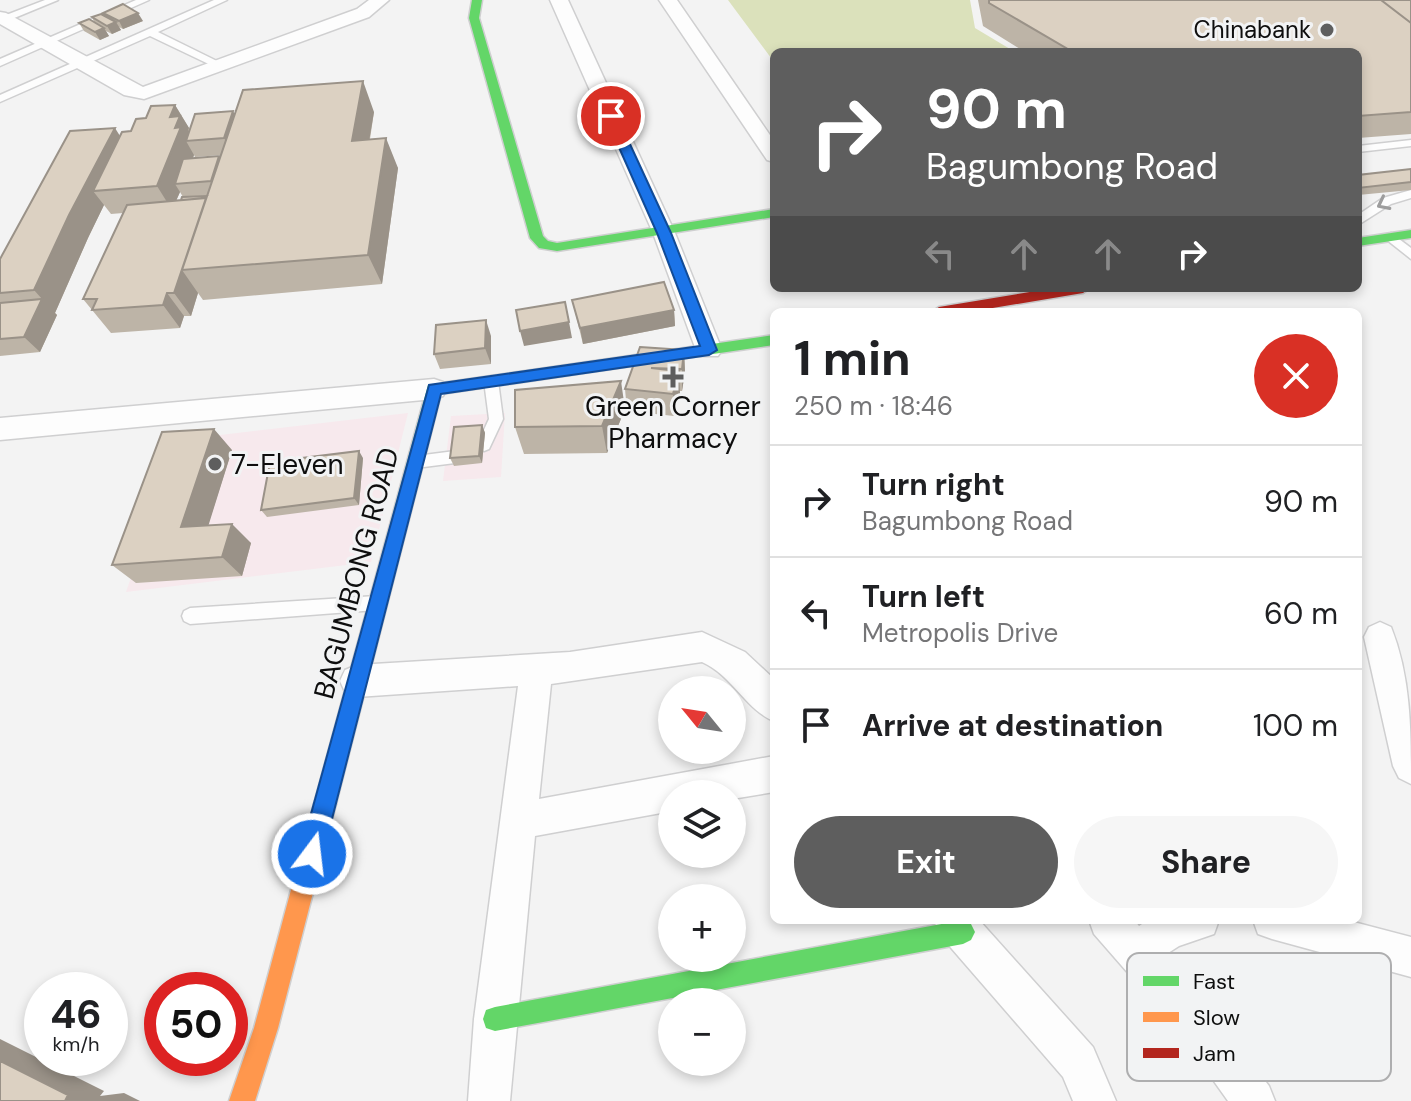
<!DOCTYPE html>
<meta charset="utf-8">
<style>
body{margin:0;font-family:"DM Sans",sans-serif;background:#f6f6f6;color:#202124;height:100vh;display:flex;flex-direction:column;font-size:30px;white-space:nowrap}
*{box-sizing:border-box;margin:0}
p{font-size:26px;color:#757577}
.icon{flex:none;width:44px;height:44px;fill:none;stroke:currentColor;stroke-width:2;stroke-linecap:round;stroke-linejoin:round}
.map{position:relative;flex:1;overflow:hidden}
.details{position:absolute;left:770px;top:308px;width:592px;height:616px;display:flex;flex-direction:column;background:#fff;border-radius:12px;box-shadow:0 4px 12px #0003}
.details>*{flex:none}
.guide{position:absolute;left:770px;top:48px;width:592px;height:244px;border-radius:12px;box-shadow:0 4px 12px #0003;background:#5e5e5e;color:#fff;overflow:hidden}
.needle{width:52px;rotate:300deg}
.tools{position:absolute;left:658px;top:676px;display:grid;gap:16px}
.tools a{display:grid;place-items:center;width:88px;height:88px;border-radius:50%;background:#fff;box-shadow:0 4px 12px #0003;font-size:40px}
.speed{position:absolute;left:24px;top:972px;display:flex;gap:16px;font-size:40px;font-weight:700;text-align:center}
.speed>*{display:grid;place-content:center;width:104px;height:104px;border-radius:50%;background:#fff;box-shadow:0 4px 12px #0003;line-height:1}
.speed small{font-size:20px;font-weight:400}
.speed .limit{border:12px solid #d22;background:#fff;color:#111}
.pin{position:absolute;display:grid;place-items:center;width:68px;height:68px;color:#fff;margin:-34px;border:4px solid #fff;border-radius:50%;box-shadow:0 2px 8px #0007}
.me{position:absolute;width:88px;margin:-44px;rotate:15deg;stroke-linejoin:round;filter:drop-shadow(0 0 6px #0008)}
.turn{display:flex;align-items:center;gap:28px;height:168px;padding:0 24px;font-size:36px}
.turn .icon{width:104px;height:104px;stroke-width:2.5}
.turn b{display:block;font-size:56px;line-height:68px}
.lanes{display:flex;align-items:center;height:76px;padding:0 24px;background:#0003;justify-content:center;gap:40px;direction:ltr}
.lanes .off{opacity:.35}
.round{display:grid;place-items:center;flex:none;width:84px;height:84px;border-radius:42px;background:#f6f6f6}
.summary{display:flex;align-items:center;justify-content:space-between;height:136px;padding:0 24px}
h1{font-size:48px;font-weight:700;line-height:60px}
.action{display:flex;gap:16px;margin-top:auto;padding:16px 24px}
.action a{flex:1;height:92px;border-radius:48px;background:#5e5e5e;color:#fff;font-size:32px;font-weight:700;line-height:92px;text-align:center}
.action a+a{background:#f6f6f6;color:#202124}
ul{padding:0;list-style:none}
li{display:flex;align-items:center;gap:24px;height:112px;padding:0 24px;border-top:2px solid #e0e0e0}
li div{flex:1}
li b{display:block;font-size:30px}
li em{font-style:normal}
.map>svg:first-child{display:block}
.commercial{fill:#f7e9ed}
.green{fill:#dbe1bb}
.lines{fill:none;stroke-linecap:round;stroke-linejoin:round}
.lane-casing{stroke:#cfcfd0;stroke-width:3}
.street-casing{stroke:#cfcfd0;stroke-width:3}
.fast-casing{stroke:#cfcfd0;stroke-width:3}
.slow-casing{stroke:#cfcfd0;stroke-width:3}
.jam-casing{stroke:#cfcfd0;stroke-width:3}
.lane{fill:#fdfdfd;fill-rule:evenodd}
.street{fill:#fdfdfd;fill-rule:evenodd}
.fast{fill:#63d668;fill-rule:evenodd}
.slow{fill:#ff974d;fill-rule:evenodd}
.jam{fill:#b3261e;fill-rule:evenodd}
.wall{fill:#bdb4a7;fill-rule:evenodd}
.shaded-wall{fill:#9a9288}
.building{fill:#dcd1c2;stroke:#9a9288;stroke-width:2}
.oneway{stroke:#9d9d9d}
.route{fill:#1a73e8;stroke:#114b97;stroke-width:2}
.poi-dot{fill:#5e5e5e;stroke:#f2f3f4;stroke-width:3}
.labels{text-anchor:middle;stroke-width:6;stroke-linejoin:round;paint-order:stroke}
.far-poi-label{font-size:24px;fill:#0e0e0e;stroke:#f2f3f4;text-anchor:end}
.poi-label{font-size:28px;fill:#0e0e0e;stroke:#f2f3f4}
.street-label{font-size:28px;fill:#0e0e0e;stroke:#f2f3f4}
.key{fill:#f2f3f4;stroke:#aeaeaf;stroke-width:2}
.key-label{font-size:22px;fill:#0e0e0e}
</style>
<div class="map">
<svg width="1411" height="1101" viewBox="0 0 1411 1101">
<rect width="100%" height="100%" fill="#f3f3f3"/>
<path class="commercial" d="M408,413L371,562L126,592L178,440Z
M505,413L501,477L443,481L451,416Z"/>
<path class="green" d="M728,0H970L975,28L1015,52H774V62Z"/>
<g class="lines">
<defs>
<path id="lane" d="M45,0H58L7,21L0,20L1,17Z
M136,0H149L0,66V59Z
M214,0H227L158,32L223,64V68H217L150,36L0,102V95Z
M1411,140V146L1358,152V146Z
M1411,190V198L1391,204L1358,225V215L1383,198Z
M1391,233L1411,248V259L1387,240L1385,237Z
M491,376L498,381L503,419L489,449L484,451L477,445L489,419L484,381Z
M455,451L462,457L455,463L416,468L409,462L416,456Z
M376,596L382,598L384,603L382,608L376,610L190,624L184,621L182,616L184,611L190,608Z"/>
<path id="street" d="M369,0H389L369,17L144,99L124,95L0,24V12L6,13L143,87L357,9Z
M550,0H568L675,233L722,350L718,356H700L696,350L653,233Z
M659,0H677L774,141V162L767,160Z
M434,379L443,382L447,389L443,396L434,399L0,440V418Z
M1380,622L1391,627C1411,677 1411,730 1411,784L1399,778L1393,766L1364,637L1369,627Z
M702,632L745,652L774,679V721C746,710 733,676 702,662L551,684L539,799L774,756V792L732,799V794H672V811L535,836L510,1101H468L474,1019L518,686L357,697L345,692L340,681L345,670L357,665L570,652Z
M934,920H979L1093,1047L1116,1101H1073L1063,1077L939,934Z
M1089,920H1134L1139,926L1148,920H1219L1214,934L1179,946L1165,955L1204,1000L1269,1086L1275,1101H1228L1176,1028L1094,934Z
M1253,920H1346L1411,937V977L1272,939L1258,934Z"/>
<path id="fast" d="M472,0H482L479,18L543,236L548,241L557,243L774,209V217L557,251L539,248L530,238L469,18Z
M1411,230V238L1358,246V238Z
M774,335V345L441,394L336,804L333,812L325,815L317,812L314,804L428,385Z
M963,920L971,924L975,932L971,940L963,944L495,1031L486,1028L483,1019L486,1010L495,1007Z"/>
<path id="slow" d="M325,793L333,796L336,804L278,1028L255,1101H229L254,1028L314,804L317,796Z"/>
<path id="jam" d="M1054,288H1090L1083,293L969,312H932L939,307Z"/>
</defs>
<use href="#lane" class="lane-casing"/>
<use href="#street" class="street-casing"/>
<use href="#fast" class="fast-casing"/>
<use href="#slow" class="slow-casing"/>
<use href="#jam" class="jam-casing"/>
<use href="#lane" class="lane"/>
<use href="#street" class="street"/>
<use href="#fast" class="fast"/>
<use href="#slow" class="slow"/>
<use href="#jam" class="jam"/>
</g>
<path class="wall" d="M978,0H1411V134L1358,138V52H1025L983,26Z
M103,13L143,21L123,29L119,27L121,30L112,34L106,31L109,36L100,40L84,31L79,23L94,22L92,17L105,16Z
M175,105L189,128V131L233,111L234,115L374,112L370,139L398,168L382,284L203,300L198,293L191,316H184L180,328L111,333L83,299L123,213L111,214L104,205L88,238L55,313L57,315L40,352L0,356V259L120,136L131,131L146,118ZM194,155L195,157L221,155L220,157L219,156L193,158ZM180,192L183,197L181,200L176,201Z
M1411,169V190L1358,195V175Z
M572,300L674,310L675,326L583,344Z
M491,336V364L440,369L434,354Z
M684,350L685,372L682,391H679L674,416L627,411L625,389Z
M625,409L607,453L524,454L515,427Z
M482,425L485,433L482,463L454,466L450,458Z
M232,450L208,525L251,543L242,576L136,583L112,565Z
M363,458L359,505L267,517L261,510Z"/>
<path class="shaded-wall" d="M138,13L143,21L123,29L119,21Z
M116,22L121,30L112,34L107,26Z
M104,28L109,36L100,40L95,32Z
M363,81L374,112L364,171L352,141Z
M175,105L189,128L188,130L194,140L186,141L194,155L183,184H175L180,192L172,210L157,186L170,117Z
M233,111L241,128L233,154L224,138Z
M115,128L130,152L93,191L104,205L88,238L55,313L57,315L40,352L24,337L42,299L34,290L69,215Z
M386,138L398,168L382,284L368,255Z
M182,270L198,293L191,316L174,293Z
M167,293L184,316L180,328L163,305Z
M674,310L675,326L583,344L580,328Z
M486,320L491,336V364L485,348Z
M569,322L572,338L524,346L520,331Z
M684,350L685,372L682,391V369Z
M679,371L680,393L674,416L673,394Z
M621,381L625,409L607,453L602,426Z
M482,425L485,433L482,463L479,456Z
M214,429L232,450L202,546L181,527Z
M359,451L363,458L359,505L354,498Z
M232,524L251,543L242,576L222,557Z
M0,1039L104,1091L100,1096L124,1093L140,1101H65L0,1061Z"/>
<path class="building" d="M989,0H1381L1411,23V112L1358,116V52H1073L989,3Z
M1381,0H1411V23Z
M123,4L138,13L119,21L103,13Z
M101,14L116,22L107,26L92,17Z
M89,19L104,28L95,32L79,23Z
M363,81L352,141L386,138L368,255L182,270L243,90Z
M175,105L170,117L180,116L175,128L181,127L157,186L93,191L122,132L131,131L136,119L146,118L151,106Z
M233,111L224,138L186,141L195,114Z
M115,128L69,215L34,290L0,293V259L70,131Z
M219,156L211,181L175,184L183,159Z
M1411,169V182L1358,188V175Z
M207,196L206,198L181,200L182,197Z
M206,198L174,293H167L163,305L92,310L97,299H83L127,205Z
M664,282L674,310L580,328L572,300Z
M42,299L24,337L0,339V303Z
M565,302L569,322L520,331L516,310Z
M486,320L485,348L434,354L436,325Z
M640,347L684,350L682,369L651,368L679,371L673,394L625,389Z
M621,381L602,426L515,427V390Z
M482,425L479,456L450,458L454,427Z
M214,429L181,527L232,524L222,557L112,565L162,432Z
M359,451L354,498L261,510L270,462Z
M0,1061L68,1095L65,1101H0Z"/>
<defs><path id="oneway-chevron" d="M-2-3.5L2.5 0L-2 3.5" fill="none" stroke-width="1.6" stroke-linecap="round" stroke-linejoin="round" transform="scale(2)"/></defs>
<use class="oneway" href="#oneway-chevron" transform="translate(1383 204) rotate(153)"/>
<path class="route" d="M611,113L617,116L671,233L717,350L709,355L441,394L323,854L320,862L312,865L304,862L300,854L429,385L700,346L657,233L605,116Z"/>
<g class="poi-dot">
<circle cx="1327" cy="30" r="8"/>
<path d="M669 365h8v8h8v8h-8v8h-8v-8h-8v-8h8z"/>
<circle cx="215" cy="464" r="8"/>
</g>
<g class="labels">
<g class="far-poi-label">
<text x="1311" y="38">Chinabank</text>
</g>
<g class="poi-label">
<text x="673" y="416">Green Corner<tspan x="673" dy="32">Pharmacy</tspan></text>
<text x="231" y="474" text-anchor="start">7-Eleven</text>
</g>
<g class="street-label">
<text transform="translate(356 573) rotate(-75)" y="10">BAGUMBONG ROAD</text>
</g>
</g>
<rect x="1127" y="953" width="264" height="128" rx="12" class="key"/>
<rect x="1143" y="976" width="36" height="10" fill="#63d668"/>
<rect x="1143" y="1012" width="36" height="10" fill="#ff974d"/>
<rect x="1143" y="1048" width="36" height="10" fill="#b3261e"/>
<g class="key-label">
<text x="1193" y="989">Fast</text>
<text x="1193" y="1025">Slow</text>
<text x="1193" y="1061">Jam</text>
</g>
</svg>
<div class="tools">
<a><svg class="needle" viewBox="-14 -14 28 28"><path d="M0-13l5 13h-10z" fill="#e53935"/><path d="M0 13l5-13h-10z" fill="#757577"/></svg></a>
<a><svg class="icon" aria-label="layers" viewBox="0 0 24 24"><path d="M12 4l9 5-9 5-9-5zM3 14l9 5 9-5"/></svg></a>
<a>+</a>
<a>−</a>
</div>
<div class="speed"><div>46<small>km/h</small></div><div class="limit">50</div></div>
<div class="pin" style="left:611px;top:116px;background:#d93025"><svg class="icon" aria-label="arrive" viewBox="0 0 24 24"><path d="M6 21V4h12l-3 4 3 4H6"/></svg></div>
<svg class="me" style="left:312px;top:854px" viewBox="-20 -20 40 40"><circle r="17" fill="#1a73e8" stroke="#fff" stroke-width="3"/><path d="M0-11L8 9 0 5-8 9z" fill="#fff"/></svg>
<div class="guide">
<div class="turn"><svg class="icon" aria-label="right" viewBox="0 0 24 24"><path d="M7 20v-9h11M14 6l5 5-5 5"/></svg><div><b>90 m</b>Bagumbong Road</div></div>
<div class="lanes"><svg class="icon off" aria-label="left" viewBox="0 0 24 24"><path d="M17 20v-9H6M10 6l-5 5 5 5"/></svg><svg class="icon off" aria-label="ahead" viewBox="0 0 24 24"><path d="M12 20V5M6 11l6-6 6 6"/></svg><svg class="icon off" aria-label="ahead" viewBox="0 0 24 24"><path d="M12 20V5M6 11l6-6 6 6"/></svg><svg class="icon" aria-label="right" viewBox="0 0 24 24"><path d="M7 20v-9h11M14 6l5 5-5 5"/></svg></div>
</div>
<section class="details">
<div class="summary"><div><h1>1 min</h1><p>250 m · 18:46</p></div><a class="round" style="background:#d93025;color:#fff"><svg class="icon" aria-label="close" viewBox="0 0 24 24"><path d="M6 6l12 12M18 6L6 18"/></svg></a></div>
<ul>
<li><svg class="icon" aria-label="right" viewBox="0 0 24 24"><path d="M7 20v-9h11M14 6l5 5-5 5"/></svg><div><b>Turn right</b><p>Bagumbong Road</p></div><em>90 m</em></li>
<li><svg class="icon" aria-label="left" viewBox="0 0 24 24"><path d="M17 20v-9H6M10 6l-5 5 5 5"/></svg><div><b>Turn left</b><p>Metropolis Drive</p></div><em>60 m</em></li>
<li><svg class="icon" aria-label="arrive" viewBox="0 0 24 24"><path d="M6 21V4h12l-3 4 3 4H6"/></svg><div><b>Arrive at destination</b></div><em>100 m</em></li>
</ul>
<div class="action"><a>Exit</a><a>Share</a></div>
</section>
</div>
